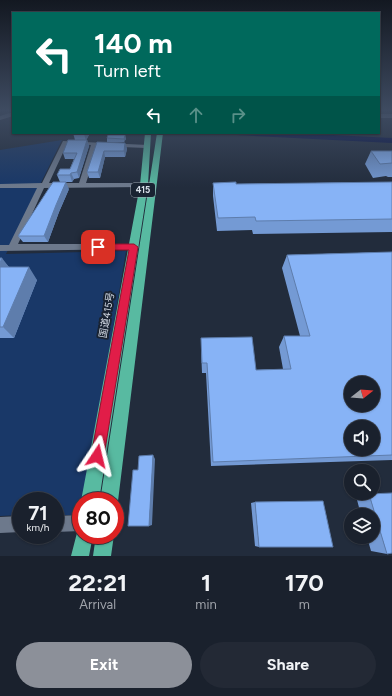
<!DOCTYPE html>
<meta charset="utf-8">
<style>
body{margin:0;font-family:Figtree,"Noto Sans JP",sans-serif;background:#232935;color:#f1f3f6;height:100vh;display:flex;flex-direction:column;font-size:15px;white-space:nowrap}
*{box-sizing:border-box;margin:0}
p{font-size:13px;color:#9fa3aa}
.icon{flex:none;width:22px;height:22px;fill:none;stroke:currentColor;stroke-width:2;stroke-linecap:round;stroke-linejoin:round}
.map{position:relative;height:556px;overflow:hidden}
.sheet{display:flex;flex-direction:column;background:#1a212d;flex:1}
.sheet>*{flex:none}
.guide{position:absolute;left:12px;top:12px;width:368px;height:122px;border-radius:0px;box-shadow:0 1px 3px #0004,0 0 0 1px #383e49;background:#00695c;color:#fff;overflow:hidden}
.needle{width:26px;rotate:73deg}
.fabs{position:absolute;left:344px;top:376px;display:grid;gap:8px}
.fabs a{display:grid;place-items:center;width:36px;height:36px;border-radius:50%;background:#1a212d;box-shadow:0 1px 3px #0004,0 0 0 1px #383e49;font-size:20px}
.speed{position:absolute;left:12px;top:492px;display:flex;gap:8px;font-size:20px;font-weight:700;text-align:center}
.speed>*{display:grid;place-content:center;width:52px;height:52px;border-radius:50%;background:#1a212d;box-shadow:0 1px 3px #0004,0 0 0 1px #383e49;line-height:1}
.speed small{font-size:10px;font-weight:400}
.speed .limit{border:6px solid #d22;background:#fff;color:#111}
.pin{position:absolute;display:grid;place-items:center;width:34px;height:34px;color:#fff;margin:-17px;border-radius:8px;box-shadow:0 2px 6px #0006}
.me{position:absolute;width:44px;margin:-22px;rotate:10deg;stroke-linejoin:round;filter:drop-shadow(0 0 3px #0008)}
.turn{display:flex;align-items:center;gap:14px;height:84px;padding:0 16px;font-size:18px}
.turn .icon{width:52px;height:52px;stroke-width:2.5}
.turn b{display:block;font-size:28px;line-height:34px}
.lanes{display:flex;align-items:center;height:38px;padding:0 16px;background:#0003;justify-content:center;gap:20px;direction:ltr}
.lanes .off{opacity:.35}
.eta{display:flex;justify-content:space-evenly;align-items:center;height:68px;text-align:center}
.eta b{font-size:24px;font-weight:700;line-height:28px}
.primary-button{display:flex;gap:8px;margin-top:auto;padding:8px 16px}
.primary-button a{flex:1;height:46px;border-radius:24px;background:#8c9099;color:#fff;font-size:16px;font-weight:700;line-height:46px;text-align:center}
.primary-button a+a{background:#232935;color:#f1f3f6}
.map>svg:first-child{display:block}
.green{fill:#193868}
.water{fill:#000b44}
.lines{fill:none;stroke-linecap:round;stroke-linejoin:round}
.minor{fill:#6d798c;fill-rule:evenodd}
.tertiary{fill:#6d798c;fill-rule:evenodd}
.trunk{fill:#58baa1;fill-rule:evenodd}
.wall{fill:#749ad4}
.shaded-wall{fill:#5e7dac}
.building{fill:#87b3f6;stroke:#5e7dac;fill-rule:evenodd}
.route{fill:#e11d48;stroke:#92132f}
.labels{text-anchor:middle;stroke-width:4;stroke-linejoin:round;paint-order:stroke}
.shield{fill:#192332;stroke:#9ea6b1;stroke-width:1}
.shield-label{font-size:9px;font-weight:bold;fill:#d7dee8}
.street-label{font-size:10px;fill:#d7dee8;stroke:#192332}
</style>
<div class="map">
<svg width="392" height="556" viewBox="0 0 392 556">
<rect width="100%" height="100%" fill="#222c3c"/>
<path class="green" d="M62,140L6,254L126,251L84,501H81V515H55V501H21V515L0,516V150Z"/>
<path class="water" d="M197,133H294L392,138V143Z"/>
<g class="lines">
<path class="minor" d="M63,141L148,145V147L146,148L98,146L86,183H144L148,185L144,187L44,188L18,244H134L139,247L137,249L0,251V245H9L37,188H0V184L42,183ZM67,144L91,145L79,183H49Z
M81,515V531L55,532V516Z
M21,516V532L0,533V517Z"/>
<path class="tertiary" d="M13,112V116L0,120V116Z
M379,114H392V118H379Z"/>
<path class="trunk" d="M145,133H151L148,185L99,501H81L140,185Z
M157,133H163L118,501L115,507V501H100Z
M81,527V535H93L89,556H71L78,529Z
M96,535H114L111,556H93Z"/>
</g>
<path class="wall" d="M73,133H90L86,140H87L89,146L79,178L74,179L72,182H60L57,175L70,169L74,159H65L63,153L75,140Z
M125,135L126,139L124,142H107V138Z
M97,142L125,143L127,149L125,157H105L100,178H89L87,172Z
M371,151H392V177H388L386,176L373,178L365,164Z
M392,182V232L253,234L252,230L217,231L213,196V183L236,184Z
M69,189L59,212L48,242H23L18,236Z
M392,252V460L211,466L206,373H202L201,349V338L256,370L283,369L279,347L284,336H300L282,268L287,255Z
M0,258L9,267L37,280L14,338H0Z
M369,494L387,554L371,551L367,537H373V515H361L356,496Z
M255,502L259,547L255,546L251,503Z"/>
<path class="shaded-wall" d="M84,133H90L86,141L84,134Z
M125,135L126,139L124,142V139Z
M87,140L89,146L79,178L77,172Z
M125,143L127,149L125,157L124,151Z
M104,151L105,157L100,178L98,172Z
M71,173L74,179L72,182L70,175Z
M66,182L69,189L59,212L48,242L44,236L56,205Z
M2,258L12,271L0,270V263Z
M29,267L37,280L14,338L3,327Z
M153,455L155,459L152,525L149,526Z"/>
<path class="building" d="M73,133H84V134Z
M108,135H125L124,139L107,138Z
M68,140H87L77,172L71,173L70,175H57L60,169H70L77,153H63Z
M97,142L125,143L124,151H104L98,172H87Z
M371,151H392V163L380,164Z
M53,182H66L56,205L44,236H18Z
M236,182V184L392,182V219L256,221L255,217L218,218L213,183Z
M392,252V455L213,462L207,363H202L201,338L252,337L256,370L291,369L284,336H310L287,255ZM351,383H373V405H351ZM351,427H373V449H351Z
M0,258H2L0,263Z
M0,267H29L3,327H0Z
M153,455L149,526H128L133,470H138L139,456Z
M392,493V553L387,554L369,494Z
M323,501L333,547H259L255,502Z"/>
<linearGradient id="sky" x2="0" y2="1"><stop stop-color="#131821"/><stop offset="0.59" stop-color="#3e4b61"/><stop offset="1" stop-color="#3e4b61" stop-opacity="0"/></linearGradient>
<rect width="392" height="187" fill="url(#sky)"/>
<path class="route" d="M98,244H134L138,247L104,456L102,461L97,463L93,461L91,456L129,250H95L94,247Z"/>
<g class="labels">
<rect class="shield" x="131" y="183" width="24" height="14" rx="3"/>
<g class="shield-label">
<text x="143" y="193">415</text>
</g>
<g class="street-label">
<text transform="translate(106 315) rotate(-80)" y="4">国道415号</text>
</g>
</g>
</svg>
<div class="fabs">
<a><svg class="needle" viewBox="-14 -14 28 28"><path d="M0-13l5 13h-10z" fill="#e53935"/><path d="M0 13l5-13h-10z" fill="#9fa3aa"/></svg></a>
<a><svg class="icon" aria-label="sound" viewBox="0 0 24 24"><path d="M4 9h4l5-4v14l-5-4H4zM17 9q2 3 0 6"/></svg></a>
<a><svg class="icon" aria-label="search" viewBox="0 0 24 24"><circle cx="10" cy="10" r="6"/><path d="M15 15l6 6"/></svg></a>
<a><svg class="icon" aria-label="layers" viewBox="0 0 24 24"><path d="M12 4l9 5-9 5-9-5zM3 14l9 5 9-5"/></svg></a>
</div>
<div class="speed"><div>71<small>km/h</small></div><div class="limit">80</div></div>
<div class="pin" style="left:98px;top:247px;background:#d93025"><svg class="icon" aria-label="arrive" viewBox="0 0 24 24"><path d="M6 21V4h12l-3 4 3 4H6"/></svg></div>
<svg class="me" style="left:97px;top:456px" viewBox="-20 -20 40 40"><path d="M0-17L14 15 0 8-14 15z" fill="#e11d48" stroke="#fff" stroke-width="4"/></svg>
<div class="guide">
<div class="turn"><svg class="icon" aria-label="left" viewBox="0 0 24 24"><path d="M17 20v-9H6M10 6l-5 5 5 5"/></svg><div><b>140 m</b>Turn left</div></div>
<div class="lanes"><svg class="icon" aria-label="left" viewBox="0 0 24 24"><path d="M17 20v-9H6M10 6l-5 5 5 5"/></svg><svg class="icon off" aria-label="ahead" viewBox="0 0 24 24"><path d="M12 20V5M6 11l6-6 6 6"/></svg><svg class="icon off" aria-label="right" viewBox="0 0 24 24"><path d="M7 20v-9h11M14 6l5 5-5 5"/></svg></div>
</div>
</div>
<section class="sheet">
<div class="eta">
<div><b>22:21</b><p>Arrival</p></div>
<div><b>1</b><p>min</p></div>
<div><b>170</b><p>m</p></div>
</div>
<div class="primary-button"><a>Exit</a><a>Share</a></div>
</section>
